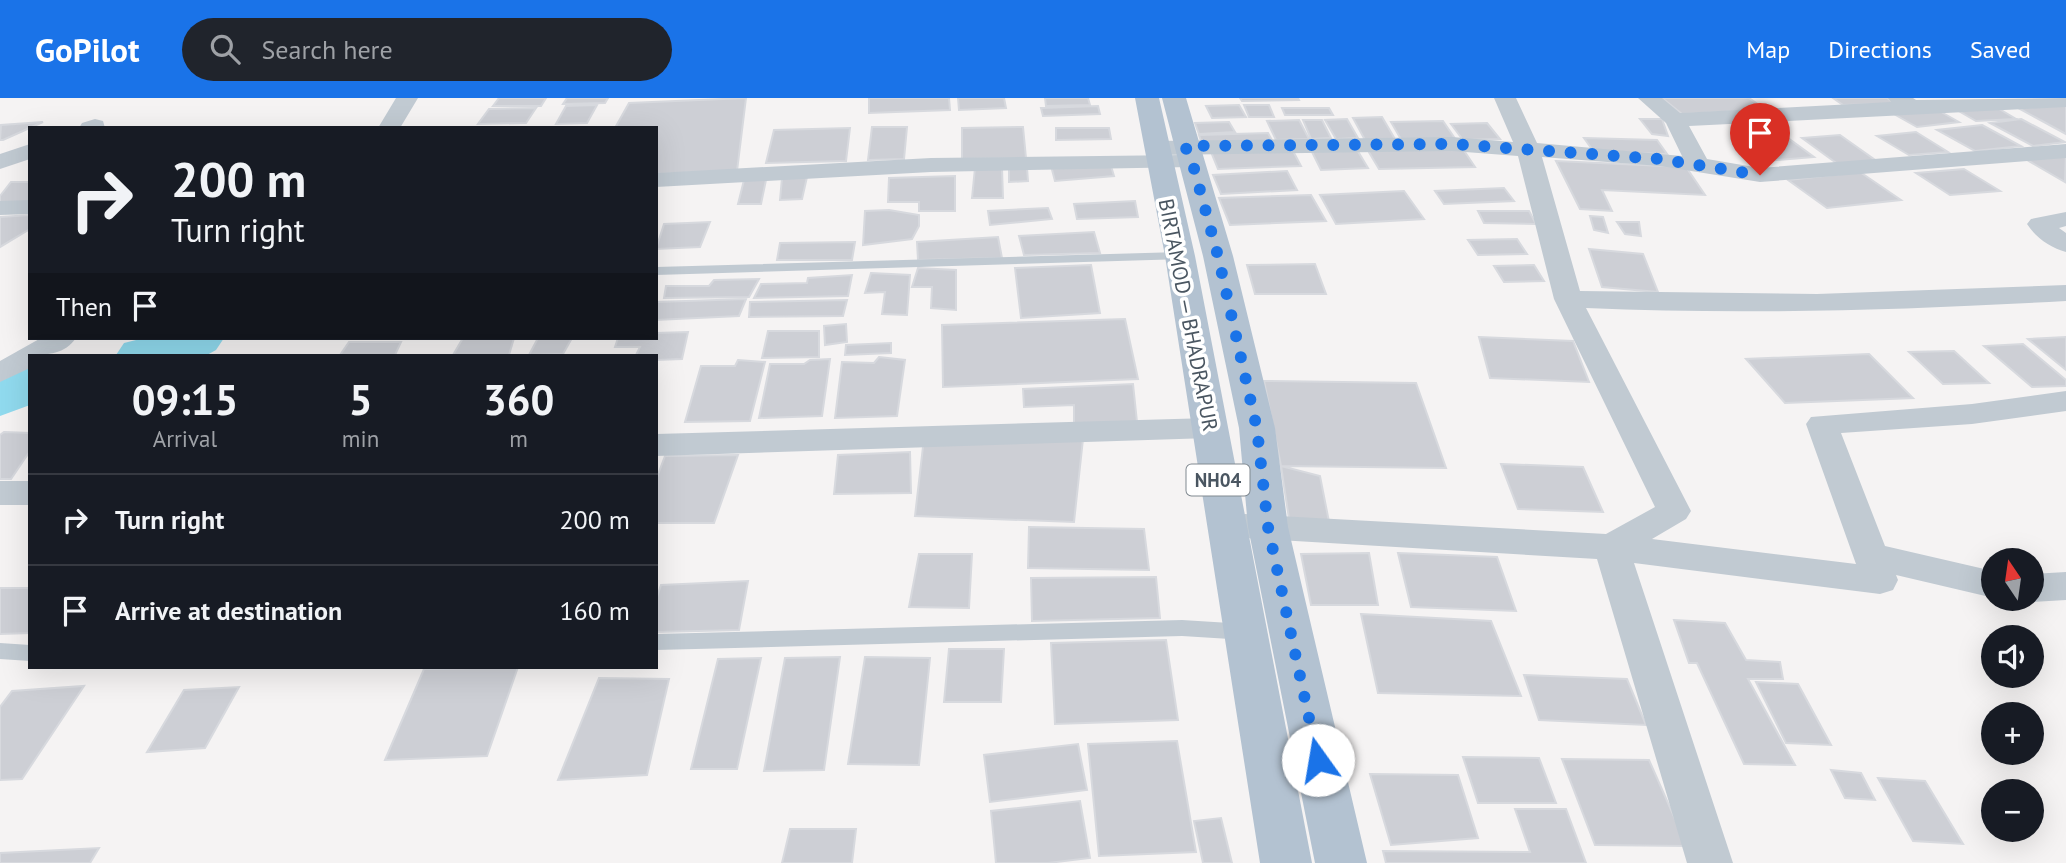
<!DOCTYPE html>
<meta charset="utf-8">
<style>
body{margin:0;font-family:"PT Sans",sans-serif;background:#20242c;color:#f1f3f6;height:100vh;display:flex;flex-direction:column;font-size:26px;white-space:nowrap}
*{box-sizing:border-box;margin:0}
p{font-size:23px;color:#9ea1a6}
.icon{flex:none;width:38px;height:38px;fill:none;stroke:currentColor;stroke-width:2;stroke-linecap:round;stroke-linejoin:round}
.map{position:relative;flex:1;overflow:hidden}
.panel{position:absolute;left:28px;top:256px;width:630px;height:315px;display:flex;flex-direction:column;background:#171b24;border-radius:0px;box-shadow:0 7px 28px #0002}
.panel>*{flex:none}
.hud{position:absolute;left:28px;top:28px;width:630px;height:214px;border-radius:0px;box-shadow:0 7px 28px #0002;background:#171b24;color:#f1f3f6;overflow:hidden}
.needle{width:46px;rotate:347deg}
.buttons{position:absolute;left:1981px;top:450px;display:grid;gap:14px}
.buttons a{display:grid;place-items:center;width:63px;height:63px;border-radius:50%;background:#171b24;box-shadow:0 7px 28px #0002;font-size:35px}
.pin{position:absolute;display:grid;place-items:center;width:60px;height:60px;color:#fff;margin:-72px -30px;border-radius:50% 50% 50% 0;rotate:-45deg;box-shadow:0 0 7px #0007}
.pin .icon{rotate:45deg}
.me{position:absolute;width:77px;margin:-38px;rotate:347deg;stroke-linejoin:round;filter:drop-shadow(0 0 5px #0008)}
.turn{display:flex;align-items:center;gap:24px;height:147px;padding:0 28px;font-size:32px}
.turn .icon{width:91px;height:91px;stroke-width:2.5}
.turn b{display:block;font-size:49px;line-height:60px}
.then{display:flex;align-items:center;height:66px;padding:0 28px;background:#0003;gap:14px;font-size:26px}
.eta{display:flex;justify-content:space-evenly;align-items:center;height:119px;text-align:center}
.eta b{font-size:42px;font-weight:800;line-height:49px}
ul{padding:0;list-style:none}
li{display:flex;align-items:center;gap:21px;height:91px;padding:0 28px;border-top:2px solid #363941}
li div{flex:1}
li b{display:block;font-size:26px}
li em{font-style:normal}
header{display:flex;align-items:center;gap:42px;box-sizing:border-box;height:98px;padding:0 35px;background:#1a73e8;color:#fff}
header strong{font-size:33px}
nav{display:flex;gap:38px;margin-inline-start:auto;font-size:24px}
.search{width:490px;height:63px;background:#20242c;display:flex;align-items:center;gap:18px;box-sizing:border-box;padding:0 24px;border-radius:38px;color:#9ea1a6;font-size:26px}
.map>svg:first-child{display:block}
.lines{fill:none;stroke-linecap:round;stroke-linejoin:round}
.river{fill:#90daee;fill-rule:evenodd}
.building{fill:#cdcfd5;stroke:#d7d9de;stroke-width:2}
.lane{fill:#c1cad2;fill-rule:evenodd}
.street{fill:#c1cad2;fill-rule:evenodd}
.primary{fill:#b3c2d1;fill-rule:evenodd}
.route{stroke:#1a73e8;stroke-width:12;stroke-dasharray:0 21.6}
.labels{text-anchor:middle;stroke-width:7;stroke-linejoin:round;paint-order:stroke}
.shield{fill:#fff;stroke:#808990;stroke-width:2}
.shield-label{font-size:19px;font-weight:bold;fill:#4a5661}
.street-label{font-size:21px;fill:#4a5661;stroke:#fff}
</style>
<header>
<strong>GoPilot</strong>
<div class="search"><svg class="icon" aria-label="search" viewBox="0 0 24 24"><circle cx="10" cy="10" r="6"/><path d="M15 15l6 6"/></svg>Search here</div>
<nav><a>Map</a><a>Directions</a><a>Saved</a></nav>
</header>
<div class="map">
<svg width="2066" height="765" viewBox="0 0 2066 765">
<rect width="100%" height="100%" fill="#f5f3f3"/>
<g class="lines">
<path class="river" d="M144,240H224L216,252L207,257H116L124,245Z
M30,265V307L0,318V276Z"/>
</g>
<path class="building" d="M499,0H546L541,8H493Z
M567,0H608L605,5L563,6Z
M746,0L737,73L656,76V30H615L629,5Z
M869,0H949L950,12L869,15Z
M958,0H1004L1006,10L959,12Z
M1045,0H1088L1090,7L1046,8Z
M1240,0H1298L1299,2L1242,3Z
M1662,0H1749L1766,12L1682,16Z
M1833,0H1887L1896,6L1843,7Z
M2009,5L2066,7V36Z
M597,7L587,25L556,26L566,8Z
M1239,7L1246,19L1212,20L1206,8Z
M1244,7H1269L1274,19H1249Z
M1098,8L1100,16L1043,18L1041,10Z
M1996,9L2016,21L1976,23L1957,12Z
M536,10L526,25L478,26L489,11Z
M1282,10H1329L1333,17H1285Z
M1934,10L1959,24L1917,29L1892,15Z
M1382,19L1395,41L1365,42L1353,20Z
M1347,21L1358,40L1336,41L1325,22Z
M1640,21H1662L1668,38L1652,36Z
M2021,21L2065,44L2033,48L1990,25Z
M1299,22L1309,41L1276,42L1267,23Z
M1303,22H1322L1331,40L1311,41Z
M1443,23L1456,42L1402,43L1391,24Z
M43,24L3,42H0L1,27Z
M1229,24L1235,34L1199,36L1195,25Z
M1487,25L1500,41L1463,42L1451,26Z
M1982,27L2021,48L1975,53L1937,32Z
M872,29H907L904,61L868,62Z
M1023,29L1026,60L962,61V30Z
M850,30L846,63L766,65L774,32Z
M1056,30H1109L1111,41L1056,42Z
M1916,34L1948,54L1909,57L1877,38Z
M1268,35L1273,44L1202,46L1199,37Z
M1840,37L1878,64L1839,67L1802,40Z
M1584,40L1657,42L1667,56L1594,54Z
M1788,40L1814,59L1764,63L1739,43Z
M1461,48L1475,69L1379,71L1367,51Z
M1356,50L1368,70L1321,72L1311,52Z
M1292,51L1301,68L1218,71L1211,54Z
M2066,55L2065,84L2022,59Z
M1556,63L1686,69L1705,97L1602,92L1612,113L1580,111Z
M1051,68H1111L1114,78L1055,83Z
M975,70H1002L1003,100H972Z
M1009,70H1027L1028,83L1009,84Z
M1964,71L2000,93L1950,97L1916,75Z
M1287,73L1297,92L1221,96L1213,77Z
M1860,74L1901,102L1827,110L1788,82Z
M955,78V113H919V104H888L889,80Z
M807,79L802,101L780,102L782,80Z
M744,82H766L761,106H738Z
M11,84H30V105L0,107V98Z
M1504,90L1514,103L1444,106L1435,93Z
M1404,93L1424,121L1336,126L1320,97Z
M1311,97L1326,123L1230,127L1219,100Z
M1135,103L1138,119L1077,121L1074,106Z
M1048,110L1052,121L990,127L988,113Z
M889,112L919,117V128L912,141L863,147L865,113Z
M1478,113H1529L1536,126L1484,125Z
M30,117V131L0,149V119Z
M1590,118L1603,119L1608,135L1594,132Z
M710,124L700,149L656,151L664,126Z
M1617,124H1639L1641,138L1625,136Z
M1094,134L1100,155L1024,157L1019,138Z
M998,139L1002,160L918,162L917,144Z
M1517,141L1527,156L1478,157L1468,142Z
M855,144L852,162H777L780,145Z
M1589,151L1643,156L1658,194L1602,189Z
M1315,166L1326,196H1255L1247,167Z
M1091,167L1100,215L1021,220L1015,170Z
M1534,167L1544,183L1504,184L1494,168Z
M918,170L956,172V212L931,210L932,189H912Z
M871,175L910,177L907,217L882,216L885,194L865,195Z
M852,177L848,198L754,200L761,186L807,185L808,180Z
M759,181L749,199L664,200L666,188H709L714,182Z
M746,201L739,218L656,222V204Z
M847,202L843,218L749,219L750,204Z
M1125,221L1138,281L943,289L942,227Z
M846,226L847,244L825,247L824,228Z
M768,233H819V259L762,260Z
M688,234L682,261L656,262V257H636L640,249H615L618,240H656V235Z
M1479,239L1573,243L1589,284L1490,280Z
M2066,239V272L2028,241Z
M463,240H514L509,257H453Z
M538,240H572L563,256L529,257Z
M349,244H401L395,257H340Z
M891,245V255L845,257L846,247Z
M2023,246L2066,282V288L2032,289L1984,248Z
M1954,253L1989,285L1943,286L1909,254Z
M1869,256L1913,300L1785,305L1746,261Z
M879,259L905,262L897,318L835,320L842,264L874,265Z
M830,261L822,318L759,320L770,266H804L810,262Z
M738,262L765,264L750,323L685,324L701,268H735Z
M1264,283L1416,285L1446,370L1281,368Z
M1133,286L1137,324L1074,328V307L1024,309L1023,291Z
M4,334L30,335V353L11,381H0V337Z
M924,340L1083,341L1074,424L915,418Z
M910,354L911,395L834,396L838,357Z
M738,357L714,425H656V382L665,358Z
M1501,366L1583,369L1603,414L1518,411Z
M1281,368L1320,378L1330,429L1290,427Z
M1029,429L1144,431L1149,472L1028,470Z
M1369,455L1378,507H1311L1301,456Z
M1398,455L1497,459L1516,513L1411,509Z
M919,456H972L969,510L909,509Z
M1156,479L1160,520L1032,523L1031,480Z
M748,483L739,532L656,534V502L661,487Z
M0,490H30V535L0,536Z
M1361,516L1491,523L1521,598L1378,595Z
M1674,522L1725,525L1746,562L1780,564L1783,581H1748L1795,667L1744,666L1697,565H1689Z
M1166,542L1178,622L1055,626L1051,545Z
M949,551H1004L1001,604H944Z
M840,559L824,672L764,673L785,560Z
M865,559L930,560L919,667L848,666Z
M761,560L737,671H691L718,561Z
M518,569L487,658L385,662L424,571Z
M1524,577L1627,581L1646,627L1539,622Z
M599,580L669,581L647,677L558,682Z
M1756,584L1798,586L1831,647L1786,645Z
M84,588L22,681L0,682V609L12,593Z
M239,589L205,650L147,654L184,592Z
M1177,643L1196,754L1099,758L1088,646Z
M1078,646L1087,692L990,704L984,657Z
M1463,659L1539,660L1556,705H1478Z
M1562,661L1649,662L1687,748L1595,747Z
M1831,672L1861,675L1875,702L1845,700Z
M1370,676L1458,677L1478,740L1391,747Z
M1878,680L1925,683L1963,746L1913,743Z
M1080,703L1090,760L1048,765H996L991,713Z
M1515,711H1566L1586,765H1386L1383,753L1530,754Z
M1221,720L1232,765H1203L1194,723Z
M790,731H856L852,765H782Z
M99,750L90,765H0V755Z"/>
<g class="lines">
<path class="lane" d="M1180,154L1187,158L1185,161L656,177V169Z
M1182,522L1246,526L1253,528L1256,534L1253,540L1246,542L1182,538L656,552V536Z
M0,545L30,547V563L0,561Z"/>
<path class="street" d="M396,0H418L400,30H378Z
M1494,0H1516L1537,45L1682,58L1666,25L1638,0H1662L1680,15L1891,4L1888,0H1913L1916,2L2066,0V9L1689,28L1707,61L1760,70L2066,46V60L1760,84L1660,68L1542,59L1580,193L1817,196L2066,187V203C1906,212 1746,217 1586,210L1691,413L1686,421L1652,441L1856,466L1806,326L1811,319L1972,306L2066,293V313L1972,326L1841,335L1885,448L1993,473L1994,500L1896,477L1898,482L1893,492L1880,496L1634,465L1733,765H1687L1597,461L1245,440L1233,437L1228,428L1233,419L1245,416L1606,436L1655,409L1554,201L1518,58L1452,53L1156,57L1148,55L1145,50L1148,45L1156,43L1452,39L1513,44Z
M95,21L103,23L105,30H79L82,25Z
M30,46V61L0,71V56Z
M1183,57L1191,59L1195,64L1191,69L931,74L656,89V75L931,60Z
M30,102V116L0,117V103Z
M2066,114V128L2059,130L2066,135V154C2051,150 2036,140 2027,126L2031,121Z
M41,240H76C65,256 48,257 30,257V270L0,284V263Z
M1210,320L1221,323L1226,330L1221,337L1210,340L656,358V336Z
M0,383H30V407H0Z
M2066,474V502L2032,504L2021,500H2032V476Z"/>
<path class="primary" d="M1135,0H1159L1195,158L1312,765H1260L1165,158Z
M1162,0H1186L1233,158L1275,330L1288,429L1367,765H1315L1248,429L1239,330L1203,158Z"/>
</g>
<g class="lines">
<path class="route" d="M1318,662L1268,429L1257,331L1218,158L1192,63L1185,48L1452,46L1660,61L1760,77"/>
</g>
<g class="labels">
<rect class="shield" x="1186.5" y="366.5" width="63" height="31" rx="5"/>
<g class="shield-label">
<text x="1218" y="389">NH04</text>
</g>
<g class="street-label">
<text transform="translate(1188 217) rotate(79)" y="7">BIRTAMOD — BHADRAPUR</text>
</g>
</g>
</svg>
<div class="buttons">
<a><svg class="needle" viewBox="-14 -14 28 28"><path d="M0-13l5 13h-10z" fill="#e53935"/><path d="M0 13l5-13h-10z" fill="#9ea1a6"/></svg></a>
<a><svg class="icon" aria-label="sound" viewBox="0 0 24 24"><path d="M4 9h4l5-4v14l-5-4H4zM17 9q2 3 0 6"/></svg></a>
<a>+</a>
<a>−</a>
</div>
<div class="pin" style="left:1760px;top:77px;background:#d93025"><svg class="icon" aria-label="arrive" viewBox="0 0 24 24"><path d="M6 21V4h12l-3 4 3 4H6"/></svg></div>
<svg class="me" style="left:1318px;top:662px" viewBox="-20 -20 40 40"><circle r="19" fill="#fff"/><path d="M0-13L10 11 0 6-10 11z" fill="#1a73e8"/></svg>
<div class="hud">
<div class="turn"><svg class="icon" aria-label="right" viewBox="0 0 24 24"><path d="M7 20v-9h11M14 6l5 5-5 5"/></svg><div><b>200 m</b>Turn right</div></div>
<div class="then">Then<svg class="icon" aria-label="arrive" viewBox="0 0 24 24"><path d="M6 21V4h12l-3 4 3 4H6"/></svg></div>
</div>
<section class="panel">
<div class="eta">
<div><b>09:15</b><p>Arrival</p></div>
<div><b>5</b><p>min</p></div>
<div><b>360</b><p>m</p></div>
</div>
<ul>
<li><svg class="icon" aria-label="right" viewBox="0 0 24 24"><path d="M7 20v-9h11M14 6l5 5-5 5"/></svg><div><b>Turn right</b></div><em>200 m</em></li>
<li><svg class="icon" aria-label="arrive" viewBox="0 0 24 24"><path d="M6 21V4h12l-3 4 3 4H6"/></svg><div><b>Arrive at destination</b></div><em>160 m</em></li>
</ul>
</section>
</div>
